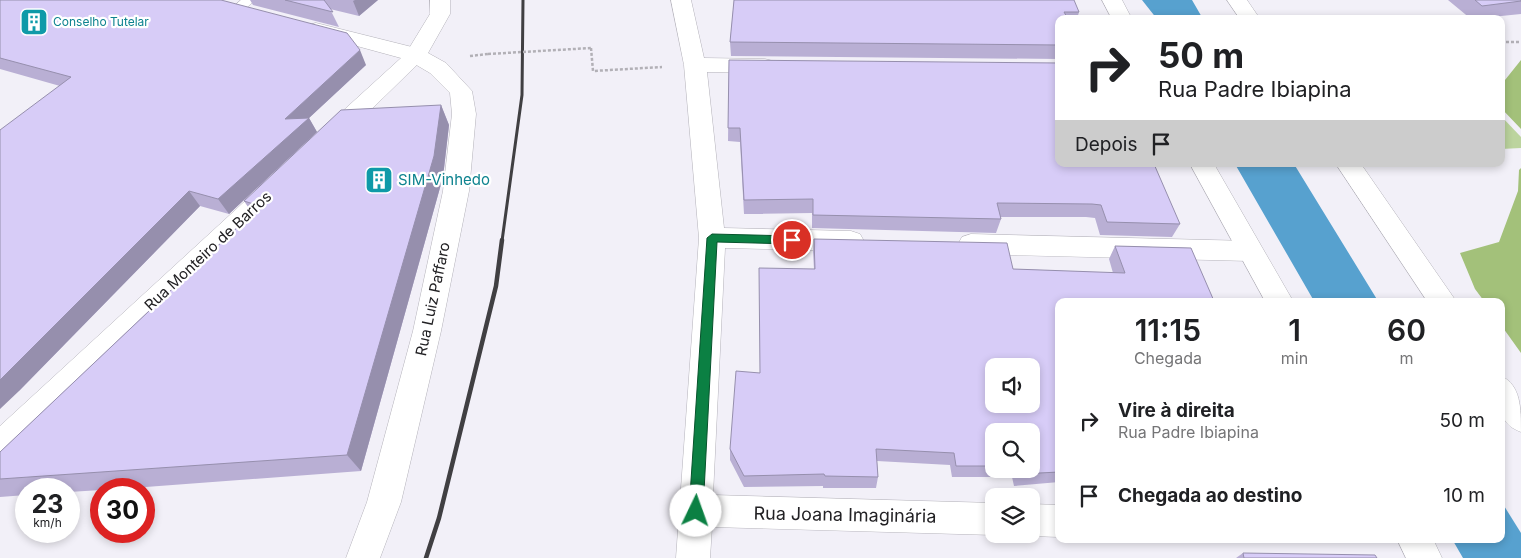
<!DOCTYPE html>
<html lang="pt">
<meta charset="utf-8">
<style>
body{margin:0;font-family:Inter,sans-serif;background:#f2f2f2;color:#202124;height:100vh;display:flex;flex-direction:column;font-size:19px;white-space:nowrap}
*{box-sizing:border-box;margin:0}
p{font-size:16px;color:#757577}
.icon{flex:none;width:28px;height:28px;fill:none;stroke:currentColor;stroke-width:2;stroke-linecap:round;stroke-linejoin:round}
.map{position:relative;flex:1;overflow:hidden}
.drawer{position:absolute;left:1055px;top:298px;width:450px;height:245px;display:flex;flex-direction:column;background:#fff;border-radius:10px;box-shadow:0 2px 8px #0003}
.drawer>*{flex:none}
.guide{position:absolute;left:1055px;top:15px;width:450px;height:152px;border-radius:10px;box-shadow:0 2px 8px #0003;background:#fff;color:#202124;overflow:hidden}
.buttons{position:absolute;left:985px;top:358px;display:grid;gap:10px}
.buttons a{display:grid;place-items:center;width:55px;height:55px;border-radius:10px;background:#fff;box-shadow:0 2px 8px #0003;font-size:25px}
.speed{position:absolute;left:15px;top:478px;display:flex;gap:10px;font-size:25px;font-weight:700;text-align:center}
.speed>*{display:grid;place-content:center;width:65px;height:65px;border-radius:50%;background:#fff;box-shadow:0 2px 8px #0003;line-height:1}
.speed small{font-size:12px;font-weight:400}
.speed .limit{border:8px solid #d22;background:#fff;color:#111}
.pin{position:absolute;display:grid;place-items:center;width:42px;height:42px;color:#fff;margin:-21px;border:2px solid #fff;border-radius:50%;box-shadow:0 1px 5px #0007}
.me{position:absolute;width:55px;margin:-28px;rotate:3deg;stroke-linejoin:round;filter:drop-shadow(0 0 4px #0008)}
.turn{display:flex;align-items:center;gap:18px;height:105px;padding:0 20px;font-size:22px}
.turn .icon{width:65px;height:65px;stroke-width:2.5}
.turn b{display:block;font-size:35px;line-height:42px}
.then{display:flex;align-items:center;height:48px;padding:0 20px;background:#0003;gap:10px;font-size:19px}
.eta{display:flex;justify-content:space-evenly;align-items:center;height:85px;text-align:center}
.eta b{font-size:30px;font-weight:600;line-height:35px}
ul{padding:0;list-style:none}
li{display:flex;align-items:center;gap:15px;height:75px;padding:0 20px}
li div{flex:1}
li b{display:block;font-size:19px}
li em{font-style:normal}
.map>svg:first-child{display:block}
.green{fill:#bcd49e}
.forest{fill:#a3c17a}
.water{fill:#57a1cf}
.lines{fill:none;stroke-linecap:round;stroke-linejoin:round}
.lane-casing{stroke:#b4b2ba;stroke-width:1}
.street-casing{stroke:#b4b2ba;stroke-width:1}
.secondary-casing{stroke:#b4b2ba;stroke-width:1}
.primary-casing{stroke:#b4b2ba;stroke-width:1}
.path{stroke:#b2b0b6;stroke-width:2.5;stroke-dasharray:3 2;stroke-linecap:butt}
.lane{fill:#fff;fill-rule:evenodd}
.street{fill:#fff;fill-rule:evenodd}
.secondary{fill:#fff;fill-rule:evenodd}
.primary{fill:#fff;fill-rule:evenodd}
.rail-far1{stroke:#403f42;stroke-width:3}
.rail{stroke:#403f42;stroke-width:4.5}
.path-bridge{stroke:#b2b0b6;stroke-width:2.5;stroke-dasharray:3 2;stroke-linecap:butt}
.wall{fill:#b9afd4;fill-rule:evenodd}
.shaded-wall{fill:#968fad}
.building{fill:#d7ccf7;stroke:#968fad;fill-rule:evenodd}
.route{fill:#0b8043;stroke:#07532c}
.labels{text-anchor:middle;stroke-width:4.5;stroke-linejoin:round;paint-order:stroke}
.far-culture-label{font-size:12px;fill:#0d838f;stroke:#fff;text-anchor:start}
.culture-label{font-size:15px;fill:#0d838f;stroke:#fff;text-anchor:start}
.street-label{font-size:15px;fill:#222124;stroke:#fff}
.near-street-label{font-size:18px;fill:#222124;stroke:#fff}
</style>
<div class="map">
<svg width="1521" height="558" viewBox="0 0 1521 558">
<rect width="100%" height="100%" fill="#f2f0f8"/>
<path class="green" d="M1501,116L1521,137V148L1501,149Z"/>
<path class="forest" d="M1521,60V129L1501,108V85Z
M1521,168V353L1501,325V301H1484L1475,289L1460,253L1499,242L1518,191L1519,170Z"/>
<path class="water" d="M1142,0H1192L1203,19H1157Z
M1235,164H1294L1378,301H1314Z
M1501,501L1521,533V558H1463L1452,539H1501Z"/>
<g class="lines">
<defs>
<path id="lane" d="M241,0H255L242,12H232L231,9Z"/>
<path id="street" d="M671,0H691L704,58L765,59L773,61L776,66L773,71L765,73L707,72L724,228L851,231L860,234L864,241L860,248L851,251L725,248L713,495L994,503V534H998L994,535L712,527L710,558H676L699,238L684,65Z
M971,234L1250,241L1259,244L1263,251L1259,258L1250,261L971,254L962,251L958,244L962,237Z
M1031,504L1059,505V537L1031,536L1025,534H1031Z"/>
<path id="secondary" d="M1102,0H1122L1132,19H1112Z
M1227,0H1247L1260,19H1240Z
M316,23L424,50L427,55L339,141L331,143L323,141L319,135L323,129L401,58L309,33L306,29L309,25Z
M1190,164H1214L1293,301H1265Z
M1336,164H1361L1456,301H1427Z
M277,177L286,180L290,186L286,192L11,457L0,461V426L268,180Z
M1501,376C1521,385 1521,408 1521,432C1494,422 1501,400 1501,376Z
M1397,539H1433L1442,558H1406Z"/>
<path id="primary" d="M430,0H450V14L428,53L446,63L472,91L476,114L469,191L441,331L401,502L380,558H346L367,502L413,331L443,191L452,114L450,93L430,73L408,60L405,55L430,14Z"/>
</defs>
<use href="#lane" class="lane-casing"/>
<use href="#street" class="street-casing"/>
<use href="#secondary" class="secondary-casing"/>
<use href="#primary" class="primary-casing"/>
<path class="path" d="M1501,42H1521
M591,48L593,71L662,67
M470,56L488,54"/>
<use href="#lane" class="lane"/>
<use href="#street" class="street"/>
<use href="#secondary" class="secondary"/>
<use href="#primary" class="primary"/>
<path class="rail-far1" d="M502,241L522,95L523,0"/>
<path class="rail" d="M426,558L439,518L496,286L502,240"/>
<path class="path-bridge" d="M488,54L591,48"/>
</g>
<path class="wall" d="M0,0L366,65L309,118L317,132L229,214L200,206L19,391L60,86L0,69Z
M250,0H378L359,16L330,9L339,27L253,5Z
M734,0L1079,12L1077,19H1059V59L731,56L730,42Z
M1448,0H1521V14L1471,19Z
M729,60L1180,224L1172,237L1100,235L1095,218L1086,217H1000L1001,219L996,233L812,228V213L744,214L740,142L728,141Z
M441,105L449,125L443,177L361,471L119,489H101V490L69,492V489H26V495L0,497V452L252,213L244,201Z
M814,239L1013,269L1113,273L1109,259L1115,246L1191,248L1059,301V482L1014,486L1012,477H952L950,465L877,461L878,477L876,488H823V486L744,487L730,460V449L814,269L813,252ZM994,431L1031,469H994Z
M1243,553L1377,558H1236Z"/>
<path class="shaded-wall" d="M355,0H378L359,16L353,1Z
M360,50L366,65L309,118L317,132L229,214L218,199L285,119Z
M441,105L449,125L443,177L361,471L347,455Z
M189,191L200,206L19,391L0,409V380Z"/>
<path class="building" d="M0,0H221L347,33L360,50L285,119L309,118L218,199L189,191L0,380V130L71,77L0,58Z
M285,0H324L333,12Z
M734,0H1074L1079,12H1064L1068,19H1059V45L730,42Z
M1475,0H1521V1L1482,6Z
M729,60L1059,63V164H1154L1180,224L1107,222L1101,205L1092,204L997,203L1001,219L813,215V199L744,200L740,128H728Z
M441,105L434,156L347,455L0,479V452L260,206L244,201L341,110Z
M814,239L1007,243L1013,269L1125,273L1115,246L1191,248L1214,301H1059V472L1020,474L1018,469H1031V431H994V466H956L954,453L876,449L878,477L825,476L824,474L744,476L730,449L736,371L760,373L759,268L815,269ZM994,366H1031V404H994Z
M1243,553L1375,555L1377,558H1244Z"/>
<path class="route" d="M712,234L792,236L797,240L792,244L717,242L703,511L701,516L696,518L691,516L689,511L707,238Z"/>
<defs>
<symbol id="building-square" viewBox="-11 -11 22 22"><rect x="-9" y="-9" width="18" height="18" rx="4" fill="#0f9aa8" stroke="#fff"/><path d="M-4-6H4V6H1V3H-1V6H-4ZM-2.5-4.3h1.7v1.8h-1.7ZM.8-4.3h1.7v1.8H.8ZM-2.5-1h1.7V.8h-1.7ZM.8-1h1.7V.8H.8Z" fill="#fff"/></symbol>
</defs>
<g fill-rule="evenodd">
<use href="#building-square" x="18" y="6" width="32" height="32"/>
<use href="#building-square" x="363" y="164" width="32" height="32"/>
</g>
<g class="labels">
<g class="far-culture-label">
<text x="53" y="26">Conselho Tutelar</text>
</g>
<g class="culture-label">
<text x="398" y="185">SIM-Vinhedo</text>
</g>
<g class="street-label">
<text transform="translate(208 251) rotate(-43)" y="5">Rua Monteiro de Barros</text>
<text transform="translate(433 299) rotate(-78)" y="5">Rua Luiz Paffaro</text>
</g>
<g class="near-street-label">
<text transform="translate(845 515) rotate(1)" y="6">Rua Joana Imaginária</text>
</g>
</g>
</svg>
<div class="buttons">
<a><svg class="icon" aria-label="sound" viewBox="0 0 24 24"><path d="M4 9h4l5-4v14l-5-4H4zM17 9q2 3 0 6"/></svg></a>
<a><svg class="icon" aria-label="search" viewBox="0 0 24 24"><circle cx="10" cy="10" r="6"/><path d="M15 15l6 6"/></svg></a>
<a><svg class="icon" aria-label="layers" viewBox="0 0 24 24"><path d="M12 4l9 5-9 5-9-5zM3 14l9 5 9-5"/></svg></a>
</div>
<div class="speed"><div>23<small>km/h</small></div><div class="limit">30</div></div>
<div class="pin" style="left:792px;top:240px;background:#d93025"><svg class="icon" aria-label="arrive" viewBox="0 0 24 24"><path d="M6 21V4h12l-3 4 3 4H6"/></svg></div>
<svg class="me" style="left:696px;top:511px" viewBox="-20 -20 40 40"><circle r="19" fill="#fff"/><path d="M0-13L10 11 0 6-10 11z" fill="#0b8043"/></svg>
<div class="guide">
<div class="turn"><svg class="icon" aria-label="right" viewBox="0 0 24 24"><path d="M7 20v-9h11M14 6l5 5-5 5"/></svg><div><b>50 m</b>Rua Padre Ibiapina</div></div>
<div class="then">Depois<svg class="icon" aria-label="arrive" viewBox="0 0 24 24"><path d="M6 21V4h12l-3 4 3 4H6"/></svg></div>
</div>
<section class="drawer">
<div class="eta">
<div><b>11:15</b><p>Chegada</p></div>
<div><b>1</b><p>min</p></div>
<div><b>60</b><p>m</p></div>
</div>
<ul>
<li><svg class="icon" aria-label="right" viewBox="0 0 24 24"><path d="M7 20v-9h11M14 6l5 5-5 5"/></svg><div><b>Vire à direita</b><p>Rua Padre Ibiapina</p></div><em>50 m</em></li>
<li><svg class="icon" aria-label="arrive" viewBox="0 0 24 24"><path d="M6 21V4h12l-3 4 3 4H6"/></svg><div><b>Chegada ao destino</b></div><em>10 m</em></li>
</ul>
</section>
</div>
